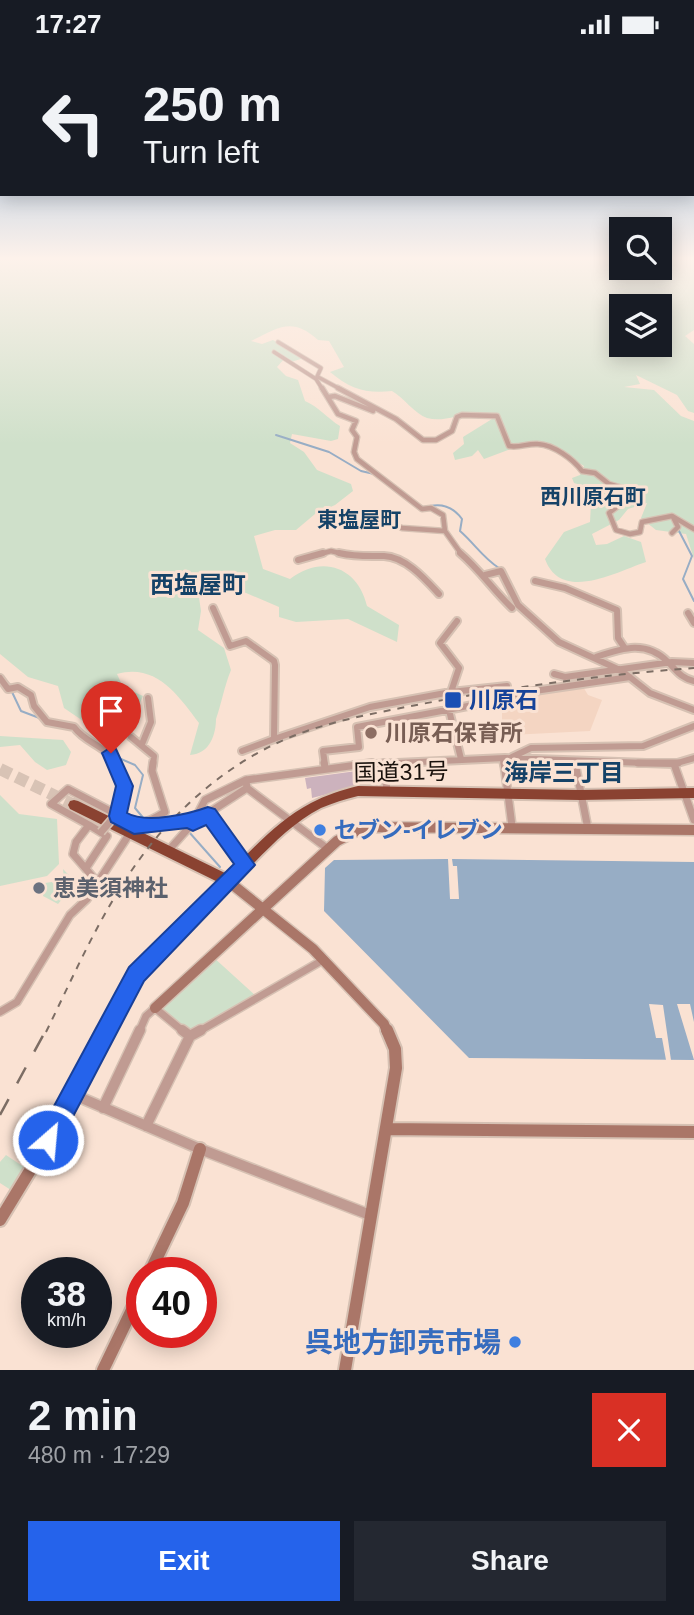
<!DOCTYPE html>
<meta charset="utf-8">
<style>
body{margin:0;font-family:Helvetica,"Noto Sans JP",sans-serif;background:#242831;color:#f1f3f6;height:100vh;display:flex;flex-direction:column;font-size:26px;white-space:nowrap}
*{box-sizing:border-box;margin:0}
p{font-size:23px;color:#9ea1a6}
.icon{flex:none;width:38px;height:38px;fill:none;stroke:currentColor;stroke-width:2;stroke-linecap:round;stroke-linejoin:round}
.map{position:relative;height:1321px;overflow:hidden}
.details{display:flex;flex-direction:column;background:#171b24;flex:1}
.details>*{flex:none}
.top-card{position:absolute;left:0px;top:0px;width:695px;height:147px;box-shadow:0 4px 18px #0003;background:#171b24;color:#f1f3f6;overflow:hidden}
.tools{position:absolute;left:609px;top:168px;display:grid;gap:14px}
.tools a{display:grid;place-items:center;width:63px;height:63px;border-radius:0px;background:#171b24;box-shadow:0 4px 18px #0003;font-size:35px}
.speed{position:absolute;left:21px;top:1208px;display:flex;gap:14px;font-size:35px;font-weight:700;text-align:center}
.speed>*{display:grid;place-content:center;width:91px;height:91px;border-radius:50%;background:#171b24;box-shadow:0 4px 18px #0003;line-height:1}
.speed small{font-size:18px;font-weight:400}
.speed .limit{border:10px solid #d22;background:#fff;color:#111}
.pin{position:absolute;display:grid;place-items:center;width:60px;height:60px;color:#fff;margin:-72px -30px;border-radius:50% 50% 50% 0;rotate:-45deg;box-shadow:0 0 7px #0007}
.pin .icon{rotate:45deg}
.me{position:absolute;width:77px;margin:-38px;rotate:27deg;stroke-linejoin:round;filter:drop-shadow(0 0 5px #0008)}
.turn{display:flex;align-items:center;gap:24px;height:147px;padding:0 28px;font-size:32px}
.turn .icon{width:91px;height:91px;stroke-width:2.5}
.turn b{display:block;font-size:49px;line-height:60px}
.round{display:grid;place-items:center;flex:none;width:74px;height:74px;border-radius:0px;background:#242831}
.summary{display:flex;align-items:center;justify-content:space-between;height:119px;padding:0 28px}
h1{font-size:42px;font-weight:600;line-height:52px}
.cta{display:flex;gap:14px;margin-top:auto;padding:14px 28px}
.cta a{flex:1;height:80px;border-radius:0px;background:#2563eb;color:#fff;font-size:28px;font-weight:600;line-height:80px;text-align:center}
.cta a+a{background:#242831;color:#f1f3f6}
.status{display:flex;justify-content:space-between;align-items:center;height:49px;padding:0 35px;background:#171b24;direction:ltr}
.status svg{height:19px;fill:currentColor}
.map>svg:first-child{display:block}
.built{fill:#f4d5c2}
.green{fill:#cfe0ca;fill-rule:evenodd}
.water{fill:#97adc5}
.pier{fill:#fae2d3}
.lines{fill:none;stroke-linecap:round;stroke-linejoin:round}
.stream{stroke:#97adc5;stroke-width:2}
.building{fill:#ccb2bd}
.highway-tunnel{stroke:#d8c3b5;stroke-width:12;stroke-dasharray:12 6;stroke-linecap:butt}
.street-far4-casing{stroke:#d6c1b3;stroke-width:5}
.street-far3-casing{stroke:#d6c1b3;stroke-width:7}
.street-far2-casing{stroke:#d6c1b3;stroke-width:10}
.street-far1-casing{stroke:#d6c1b3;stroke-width:10}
.street-casing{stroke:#d6c1b3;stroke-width:13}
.secondary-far1-casing{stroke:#d6c1b3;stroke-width:13}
.secondary-casing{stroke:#d6c1b3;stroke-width:16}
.highway-casing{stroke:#d6c1b3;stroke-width:4}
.street-far4{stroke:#c09b92;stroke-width:3.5}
.street-far3{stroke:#c09b92;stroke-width:4.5}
.street-far2{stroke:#c09b92;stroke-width:6}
.street-far1{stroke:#c09b92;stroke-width:7}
.street{stroke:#c09b92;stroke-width:10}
.secondary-far1{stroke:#aa7668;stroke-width:10}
.secondary{stroke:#aa7668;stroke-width:12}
.highway{fill:#8a4231;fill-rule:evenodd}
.rail-far1{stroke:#7c6d64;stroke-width:2;stroke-dasharray:7 7;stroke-linecap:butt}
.rail{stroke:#7c6d64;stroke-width:2.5;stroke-dasharray:18 18;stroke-linecap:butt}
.street-bridge-casing{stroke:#d6c1b3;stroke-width:10;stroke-linecap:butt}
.street-bridge{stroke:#c09b92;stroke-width:7}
.route{fill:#2563eb;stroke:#184099;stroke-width:2}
.transit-dot{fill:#1a4fb4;stroke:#fae2d3;stroke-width:2.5}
.education-dot{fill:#8d6e63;stroke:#fae2d3;stroke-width:2.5}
.shop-dot{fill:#3f7fe0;stroke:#fae2d3;stroke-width:2.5}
.worship-dot{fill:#6b7280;stroke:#fae2d3;stroke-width:2.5}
.labels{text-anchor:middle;stroke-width:6;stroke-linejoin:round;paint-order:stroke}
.far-neighbourhood-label{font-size:21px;font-weight:bold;fill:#154267;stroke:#fae2d3}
.transit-label{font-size:23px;font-weight:bold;fill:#164399;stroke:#fae2d3;text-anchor:start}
.education-label{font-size:23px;font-weight:bold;fill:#785e54;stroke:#fae2d3;text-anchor:start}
.street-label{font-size:23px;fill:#19110c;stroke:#fae2d3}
.shop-label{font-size:23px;font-weight:bold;fill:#366cbe;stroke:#fae2d3;text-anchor:start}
.worship-label{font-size:23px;font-weight:bold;fill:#5b616d;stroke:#fae2d3;text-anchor:start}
.neighbourhood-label{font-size:24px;font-weight:bold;fill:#154267;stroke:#fae2d3}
.near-shop-label{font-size:28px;font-weight:bold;fill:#366cbe;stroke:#fae2d3;text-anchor:end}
</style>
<div class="status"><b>17:27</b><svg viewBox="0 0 49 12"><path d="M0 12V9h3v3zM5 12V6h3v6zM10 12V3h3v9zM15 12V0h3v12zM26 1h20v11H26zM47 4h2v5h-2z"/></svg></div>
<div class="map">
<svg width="694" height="1321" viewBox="0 0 694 1321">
<rect width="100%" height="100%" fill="#fae2d3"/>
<path class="built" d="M582,636L588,646L602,651L590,682L510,686L502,671V663L509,660L504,653L509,647Z"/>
<path class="green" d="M0,210H621V219H660V210H694V281L685,287L694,295V364L688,362L677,346L636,326L640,335L624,338L654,341L681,367L694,372V510L686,485L656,481L641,469L647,454L628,460L619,471L592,485L596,496L607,495L624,487L641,493L646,513C616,523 561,554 545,510L564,483L590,473L591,454L597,441L574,434L572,429L580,426L584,417L544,393L524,395L484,410L478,401L472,407L455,411L453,404L464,395L463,388L492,370C470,357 449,375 427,369C415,365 404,349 392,342C367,345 350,340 330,323L344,318L329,292L318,291C292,267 278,279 251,292L262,295L273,291L304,309L291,313L285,309L277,318L286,327L298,331L305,352C319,358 327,369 340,377L338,390L331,392L292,385L290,394L304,403L317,421L351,435L353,442L335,456L315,465L296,481H275L254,487L263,520L290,530C322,505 358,518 367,557L399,576L397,593L348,570L296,573L279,568V558L232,538L213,522L196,528L201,562L198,581L224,599L231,621C224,638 222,653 216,670C216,685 210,705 190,706L199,674C178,646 156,614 117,625L123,638L143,647L133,670L86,674L64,659L58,637L28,628L0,605ZM621,257H660V296H621Z
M0,687L63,691L71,703L66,716L47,721L35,713L20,696L0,698Z
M0,746L19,765L57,770L59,815L47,827L0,837Z
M63,820L84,842L94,831L96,834L84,851L70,841L58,855L43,847L45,834L64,831Z
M212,907L256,947L190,985L156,958Z
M6,1106L30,1122L17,1145L0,1134V1113Z"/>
<path class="water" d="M448,810L450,850H459L457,817H453L452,810L694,813V1011L469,1009L324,862L325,819L334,811Z"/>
<path class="pier" d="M649,955L663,956L671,1011H666L662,989H656Z
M677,955H690L694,973V1011Z"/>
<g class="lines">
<path class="stream" d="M276,386L329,403L361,422L374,425
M430,457C444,454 454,459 462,470L460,482C474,494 483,509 499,519
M678,480L692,507L683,530L694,552
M0,625L11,637
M12,643L21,662L42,670
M114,707L135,716L143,726L135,759L145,771
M189,783L220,818"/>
</g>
<path class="building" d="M364,721L366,735L312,749L311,739L307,740L305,729Z"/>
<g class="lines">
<path class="highway-tunnel" d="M0,720L74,756"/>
<defs>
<path id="street-far4" d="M278,293L321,319L316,330L323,341
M274,303L316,330
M318,328L342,341"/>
<path id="street-far3" d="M322,339L338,365L356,372L352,381L357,388L354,403L357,410L422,460L431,459L443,466L445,482L462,506
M338,339L396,370L423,391H436L452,382L457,368L462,366L497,367L509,397C520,399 528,394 538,395C554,396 573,410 582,422L595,424L609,435L636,443L609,464L616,481L630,485L640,483L642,473L672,467L694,480
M329,348L335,347L373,362
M359,464L402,479L445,482
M672,484L678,478L673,468
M317,506L331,502L347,506"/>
<path id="street-far2" d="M339,504C356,508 368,507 384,507C406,508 425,530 439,545
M460,504C480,521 493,541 512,559
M298,511L323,504
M485,526L501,522L518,556L559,593L622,622L650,644L694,661
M535,532L565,539L617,561L618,589L624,598
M213,559L230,597L246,592L274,612L275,616L274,690L242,702
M688,564L694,574
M596,608C623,599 646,591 668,613C677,622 681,629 694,632
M554,625L565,628L672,613L694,614
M0,629L8,640L18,638L31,646L34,657L47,673L74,678C86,695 107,696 116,716
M451,643L507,637
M448,657L461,710
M131,688L154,707L153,716
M274,690L370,658L451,643L459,619L440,594L457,572
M142,695L151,673L148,649
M512,708L531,699L643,697L694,677
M503,710L504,716
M325,716L323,702L359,698L357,678L489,653L507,646L630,628
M354,716L505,709L674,715L694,709"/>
<path id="street-far1" d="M324,714L325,718
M384,714L387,742
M504,714L512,777
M575,714L588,780
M638,714H678
M674,715L694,771
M247,739L246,731L372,714
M247,739L328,800
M208,766L245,816
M115,767C136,778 145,776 165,763L152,722L153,714
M148,774L193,771
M193,774L205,751L246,731
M89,776L51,755L68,740L116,765L125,737L115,714
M168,802L193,774L247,739
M86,819L107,787L89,776L76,793L73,805L98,834
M0,963L17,953L70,866L87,850L130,784
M139,983L146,967L155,959L184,983
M198,983L323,911"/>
<path id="street" d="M182,981L190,987
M72,1045L200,1100L370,1166
M103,1059L140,981
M146,1077L190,987L201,981"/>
<path id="secondary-far1" d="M155,959L337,792L364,778L694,781
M102,983C137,916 175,883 228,832L313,900L384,975L387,983"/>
<path id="secondary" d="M386,1080L694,1083
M0,1171L34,1115L103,981
M150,1223L183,1154L200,1100
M103,1321L142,1240
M345,1321L396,1019L395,1000L387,981"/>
<path id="highway" d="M358,737L580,741L694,739V749L580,751L358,747C345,750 333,754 321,759C286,777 260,809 232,836L228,838L70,760L68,756L70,752L74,751L78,752L227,825C253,800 278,771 311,754C326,746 342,741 358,737Z"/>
</defs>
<use href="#street-far4" class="street-far4-casing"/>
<use href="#street-far3" class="street-far3-casing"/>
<use href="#street-far2" class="street-far2-casing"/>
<use href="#street-far1" class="street-far1-casing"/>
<use href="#street" class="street-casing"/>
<use href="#secondary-far1" class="secondary-far1-casing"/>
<use href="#secondary" class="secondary-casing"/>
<use href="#highway" class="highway-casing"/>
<use href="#street-far4" class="street-far4"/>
<use href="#street-far3" class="street-far3"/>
<use href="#street-far2" class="street-far2"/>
<use href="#street-far1" class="street-far1"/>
<use href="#street" class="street"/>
<use href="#secondary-far1" class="secondary-far1"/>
<use href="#secondary" class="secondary"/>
<use href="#highway" class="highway"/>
<path class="rail-far1" d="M46,983C78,918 106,851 152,794C183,756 221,723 265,700C310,676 361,667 411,657C505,639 599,626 694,619"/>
<path class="rail" d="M0,1066L46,981"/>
<defs>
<path id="street-bridge" d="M101,783L115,767"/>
</defs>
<use href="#street-bridge" class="street-bridge-casing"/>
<use href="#street-bridge" class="street-bridge"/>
</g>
<linearGradient id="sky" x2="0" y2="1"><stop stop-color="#87b1da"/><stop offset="0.53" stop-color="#fdf2eb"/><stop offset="1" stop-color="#fdf2eb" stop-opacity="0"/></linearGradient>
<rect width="694" height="395" fill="url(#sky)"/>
<path class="route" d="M111,698L116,700L133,737L127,764C146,775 189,765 208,758L215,760L255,816L144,932L56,1100L48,1103L40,1100L36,1091L40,1083L129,918L234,815L206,776L193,782L187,779L134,785L111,773L109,767L116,737L102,704Z"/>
<rect class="transit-dot" x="444" y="642" width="18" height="18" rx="3.5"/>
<circle class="education-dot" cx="371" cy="684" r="7"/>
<g class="shop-dot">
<circle cx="320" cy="781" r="7"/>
<circle cx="515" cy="1293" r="7"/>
</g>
<circle class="worship-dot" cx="39" cy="839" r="7"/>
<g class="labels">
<g class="far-neighbourhood-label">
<text x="593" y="455">西川原石町</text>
<text x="359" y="478">東塩屋町</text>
</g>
<g class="transit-label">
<text x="469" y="659">川原石</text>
</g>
<g class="education-label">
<text x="385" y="692">川原石保育所</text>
</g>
<g class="street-label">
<text transform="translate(401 723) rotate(-1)" y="8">国道31号</text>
</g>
<g class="shop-label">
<text x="334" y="789">セブン-イレブン</text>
</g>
<g class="worship-label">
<text x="53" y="847">恵美須神社</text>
</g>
<g class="neighbourhood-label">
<text x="198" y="544">西塩屋町</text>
<text x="564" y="732">海岸三丁目</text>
</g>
<g class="near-shop-label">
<text x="501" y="1303">呉地方卸売市場</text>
</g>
</g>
</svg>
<div class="tools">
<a><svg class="icon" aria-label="search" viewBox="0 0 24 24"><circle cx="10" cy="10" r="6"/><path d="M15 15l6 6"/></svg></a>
<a><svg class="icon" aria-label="layers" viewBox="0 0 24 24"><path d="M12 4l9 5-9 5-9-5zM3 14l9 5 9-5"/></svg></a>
</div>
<div class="speed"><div>38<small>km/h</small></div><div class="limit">40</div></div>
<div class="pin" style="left:111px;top:704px;background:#d93025"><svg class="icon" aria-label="arrive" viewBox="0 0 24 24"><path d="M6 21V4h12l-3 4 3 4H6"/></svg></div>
<svg class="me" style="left:48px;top:1091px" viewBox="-20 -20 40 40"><circle r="17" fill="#2563eb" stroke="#fff" stroke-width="3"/><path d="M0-11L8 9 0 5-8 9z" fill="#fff"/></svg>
<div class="top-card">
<div class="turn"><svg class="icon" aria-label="left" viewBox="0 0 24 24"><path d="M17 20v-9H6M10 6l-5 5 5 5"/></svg><div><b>250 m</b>Turn left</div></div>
</div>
</div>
<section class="details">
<div class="summary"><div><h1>2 min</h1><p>480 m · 17:29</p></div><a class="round" style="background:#d93025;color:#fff"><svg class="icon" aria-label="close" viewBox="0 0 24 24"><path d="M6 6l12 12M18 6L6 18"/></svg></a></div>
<div class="cta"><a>Exit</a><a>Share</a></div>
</section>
